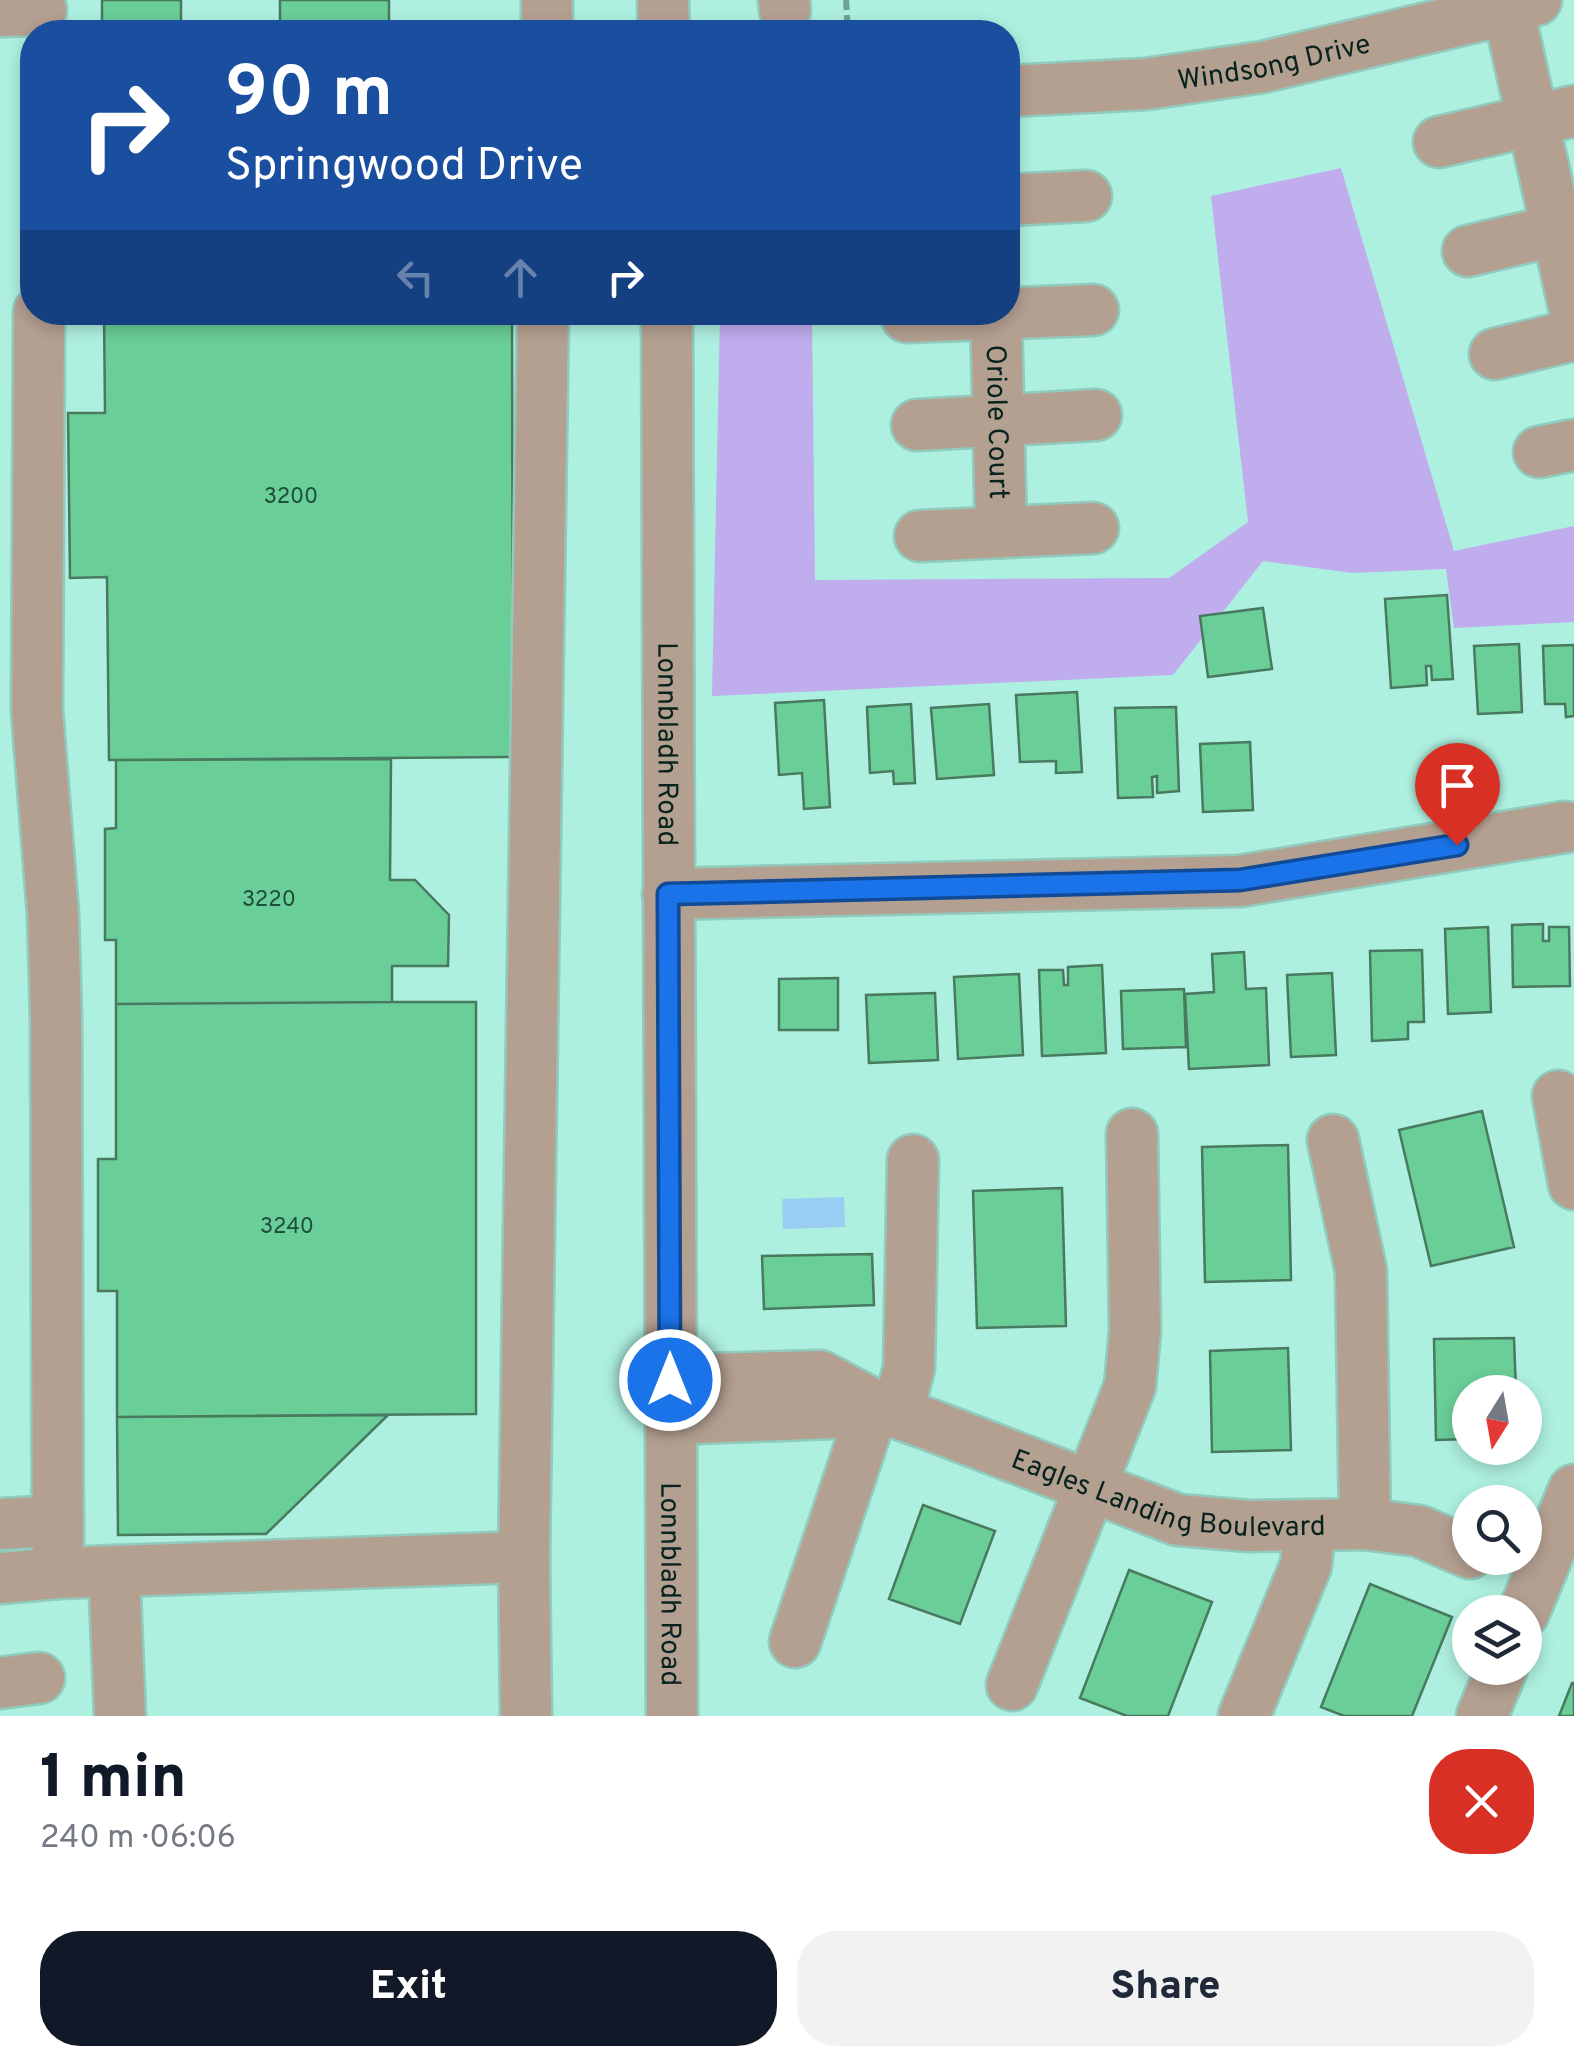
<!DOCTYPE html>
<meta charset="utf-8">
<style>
body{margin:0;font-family:Overpass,sans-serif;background:#f2f2f3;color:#1f2937;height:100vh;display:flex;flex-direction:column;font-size:38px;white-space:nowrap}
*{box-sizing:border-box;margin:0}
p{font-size:32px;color:#747a83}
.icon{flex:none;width:55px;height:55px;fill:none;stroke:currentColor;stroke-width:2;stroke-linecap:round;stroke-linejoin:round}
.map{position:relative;height:1716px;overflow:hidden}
.side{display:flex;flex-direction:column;background:#fff;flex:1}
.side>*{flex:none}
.banner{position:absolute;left:20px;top:20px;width:1000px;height:305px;border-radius:40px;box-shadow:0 5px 15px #0003;background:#1a4fa0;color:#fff;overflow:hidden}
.needle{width:65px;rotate:191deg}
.controls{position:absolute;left:1452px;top:1375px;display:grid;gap:20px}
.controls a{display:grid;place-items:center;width:90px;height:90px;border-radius:50%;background:#fff;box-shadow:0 5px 15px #0003;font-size:50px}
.pin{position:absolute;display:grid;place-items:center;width:85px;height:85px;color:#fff;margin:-102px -42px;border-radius:50% 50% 50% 0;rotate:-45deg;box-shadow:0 0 10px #0007}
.pin .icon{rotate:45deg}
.me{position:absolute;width:110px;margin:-55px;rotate:0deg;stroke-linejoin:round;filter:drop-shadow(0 0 8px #0008)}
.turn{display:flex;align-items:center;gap:35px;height:210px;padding:0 40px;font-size:45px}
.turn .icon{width:130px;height:130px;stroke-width:2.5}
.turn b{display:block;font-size:70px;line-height:85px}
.lanes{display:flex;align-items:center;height:95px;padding:0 40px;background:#0003;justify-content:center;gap:50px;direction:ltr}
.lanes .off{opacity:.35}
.round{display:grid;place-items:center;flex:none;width:105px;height:105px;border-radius:40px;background:#f2f2f3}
.overview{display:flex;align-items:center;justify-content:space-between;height:170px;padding:0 40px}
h1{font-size:60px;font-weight:800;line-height:75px;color:#111827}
.action{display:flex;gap:20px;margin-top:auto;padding:20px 40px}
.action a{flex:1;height:115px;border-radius:40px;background:#111827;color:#fff;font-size:40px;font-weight:800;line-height:115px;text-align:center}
.action a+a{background:#f2f2f3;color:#1f2937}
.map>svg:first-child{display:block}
.green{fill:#c0adee}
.water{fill:#99cef2}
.building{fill:#6ace98;stroke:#49795e;stroke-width:2.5}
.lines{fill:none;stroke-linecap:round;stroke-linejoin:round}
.minor-casing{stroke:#90cbbd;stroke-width:55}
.path{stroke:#6ea195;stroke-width:6;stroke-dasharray:10 5;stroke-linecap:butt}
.minor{stroke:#b4a091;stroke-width:50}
.route-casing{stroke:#114b97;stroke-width:25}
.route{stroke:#1a73e8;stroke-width:18}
.labels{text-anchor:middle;stroke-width:8;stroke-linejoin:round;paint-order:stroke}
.number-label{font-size:22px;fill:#204e3c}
.street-label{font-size:28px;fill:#08231e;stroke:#bbfded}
</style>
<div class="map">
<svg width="1574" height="1716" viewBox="0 0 1574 1716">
<rect width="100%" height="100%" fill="#aef0e0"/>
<path class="green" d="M1341,168L1454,551L1574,526V622L1454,628L1446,569L1353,573L1263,561L1173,675L712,696L720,313H812L815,580L1169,578L1248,522L1211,196Z"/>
<path class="water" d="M844,1197L845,1227L783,1229L782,1199Z"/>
<path class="building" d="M102,0H181V32H102Z
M280,0H389V32H280Z
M104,312H512L513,757L109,760L107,577L70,578L68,413H105Z
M1447,595L1453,679L1432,680L1431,666H1426L1427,685L1391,688L1385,599Z
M1263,608L1272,669L1208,677L1200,616Z
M1519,644L1522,712L1478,714L1474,646Z
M1574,645V716L1566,717L1565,704H1545L1543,646Z
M1077,692L1082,772L1056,773V761L1020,762L1016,695Z
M824,700L830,807L804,809L802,773L779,775L775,703Z
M911,704L915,783L894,784L893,771L870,773L867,707Z
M989,704L994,775L937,779L931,708Z
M1176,707L1179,791L1157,793V776L1152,777L1153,797L1118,798L1115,708Z
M1250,742L1253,810L1203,812L1200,744Z
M391,759L390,880H415L449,915L448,966H392V1002L116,1004V940H105V829L116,828V760Z
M1543,924V941H1549V927H1569L1570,986L1513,987L1512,925Z
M1488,927L1491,1012L1448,1014L1445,929Z
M1422,950L1424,1022H1408V1039L1372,1041L1370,951Z
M1244,952L1246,989L1266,988L1269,1065L1189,1069L1185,994L1214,992L1212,954Z
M1102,965L1106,1053L1042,1056L1039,970H1063L1064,985H1068V967Z
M1332,973L1336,1055L1291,1057L1287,975Z
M1019,974L1023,1055L958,1059L954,977Z
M838,978V1030H779V979Z
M1184,989L1186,1047L1123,1049L1121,991Z
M935,993L938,1060L869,1063L866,995Z
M392,1002H476V1414L117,1417V1291H98V1159H116V1004Z
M1482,1111L1514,1247L1431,1266L1399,1130Z
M1288,1145L1291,1280L1205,1282L1202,1147Z
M1062,1188L1066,1326L977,1328L973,1191Z
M872,1254L874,1305L764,1309L762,1256Z
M1514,1338L1516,1392H1470V1439L1436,1440L1434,1339Z
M1288,1348L1291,1450L1212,1452L1210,1351Z
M388,1415L266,1534L118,1535L117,1417Z
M923,1505L995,1531L960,1624L889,1599Z
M1129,1570L1212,1602L1168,1716H1127L1080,1698Z
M1370,1584L1452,1617L1412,1716H1344L1321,1707Z
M1572,1683H1574V1716H1559Z"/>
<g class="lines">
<defs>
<g id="minor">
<path d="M663,0L664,32"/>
<path d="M784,0L785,10"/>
<path d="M1508,9L1574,306"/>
<path d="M0,11L41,10"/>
<path d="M547,32V0"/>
<path id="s1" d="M1008,91L1146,84L1263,67L1508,9L1536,0"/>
<path d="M1439,142L1574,111"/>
<path d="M1008,200L1086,196"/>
<path d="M1468,251L1574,226"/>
<path d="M39,312L37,711L53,914L56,1017L58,1573"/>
<path id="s2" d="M667,312L672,1716"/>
<path id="s3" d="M996,312L1001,532"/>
<path d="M907,317L1093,310"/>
<path d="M1495,354L1574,335"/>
<path d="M917,425L1096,415"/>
<path d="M1539,452L1574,445"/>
<path d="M920,536L1093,528"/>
<path d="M668,894L1240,881L1565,827"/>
<path d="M1558,1096L1574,1184"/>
<path d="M1333,1140L1361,1271L1365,1524"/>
<path id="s4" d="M670,1380L820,1376L874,1405L928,1424L1178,1520L1249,1526L1365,1524L1419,1531L1470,1553"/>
<path d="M897,1413L909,1368L913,1160"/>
<path d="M671,1419L833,1413L874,1405"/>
<path d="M0,1524L58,1521"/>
<path d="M114,1571L120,1716"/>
<path d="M0,1578L58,1573L524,1557"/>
<path d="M1524,1612L1574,1490"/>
<path d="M795,1642L874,1405"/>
<path d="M0,1683L39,1678"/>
<path d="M1012,1685L1130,1386L1135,1331L1132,1134"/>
<path d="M526,1716L524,1557L543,312"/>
<path d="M1244,1716L1306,1565L1310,1525"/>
<path d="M1482,1716L1502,1668"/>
</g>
</defs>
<use href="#minor" class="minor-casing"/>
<path class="path" d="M846,0L848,32"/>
<use href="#minor" class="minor"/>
</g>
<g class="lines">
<defs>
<path id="route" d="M670,1380L668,894L1240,880L1457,845"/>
</defs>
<use href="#route" class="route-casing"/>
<use href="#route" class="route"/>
</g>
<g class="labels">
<g class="number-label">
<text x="291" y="503">3200</text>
<text x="269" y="906">3220</text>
<text x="287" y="1233">3240</text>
</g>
<g class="street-label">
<text dy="10" stroke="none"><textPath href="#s1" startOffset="268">Windsong Drive</textPath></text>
<text dy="10" stroke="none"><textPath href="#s3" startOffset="110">Oriole Court</textPath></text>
<text dy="10" stroke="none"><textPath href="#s2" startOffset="432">Lonnbladh Road</textPath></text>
<text dy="10" stroke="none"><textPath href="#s4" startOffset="522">Eagles Landing Boulevard</textPath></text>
<text dy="10" stroke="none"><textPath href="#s2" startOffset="1272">Lonnbladh Road</textPath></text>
</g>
</g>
</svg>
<div class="controls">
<a><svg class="needle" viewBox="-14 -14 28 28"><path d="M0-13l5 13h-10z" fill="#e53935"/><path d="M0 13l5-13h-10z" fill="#747a83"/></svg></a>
<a><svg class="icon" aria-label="search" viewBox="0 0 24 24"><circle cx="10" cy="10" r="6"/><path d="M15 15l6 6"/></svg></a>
<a><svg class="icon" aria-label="layers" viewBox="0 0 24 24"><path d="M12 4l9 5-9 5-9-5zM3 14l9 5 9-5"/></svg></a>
</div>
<div class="pin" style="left:1457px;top:845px;background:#d93025"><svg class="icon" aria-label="arrive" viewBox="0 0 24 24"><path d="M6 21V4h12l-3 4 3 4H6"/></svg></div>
<svg class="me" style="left:670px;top:1380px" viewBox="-20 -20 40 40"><circle r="17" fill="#1a73e8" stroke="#fff" stroke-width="3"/><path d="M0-11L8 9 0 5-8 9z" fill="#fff"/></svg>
<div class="banner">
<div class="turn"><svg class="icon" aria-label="right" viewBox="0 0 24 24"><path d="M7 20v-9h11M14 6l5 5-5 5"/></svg><div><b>90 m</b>Springwood Drive</div></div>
<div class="lanes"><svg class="icon off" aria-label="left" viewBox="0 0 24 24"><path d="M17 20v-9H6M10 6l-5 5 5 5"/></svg><svg class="icon off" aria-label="ahead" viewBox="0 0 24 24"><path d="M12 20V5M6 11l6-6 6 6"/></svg><svg class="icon" aria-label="right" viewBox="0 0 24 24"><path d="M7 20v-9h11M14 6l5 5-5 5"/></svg></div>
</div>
</div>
<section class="side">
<div class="overview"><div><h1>1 min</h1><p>240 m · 06:06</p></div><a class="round" style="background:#d93025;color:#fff"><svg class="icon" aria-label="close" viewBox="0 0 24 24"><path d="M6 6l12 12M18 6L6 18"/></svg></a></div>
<div class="action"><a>Exit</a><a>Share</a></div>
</section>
